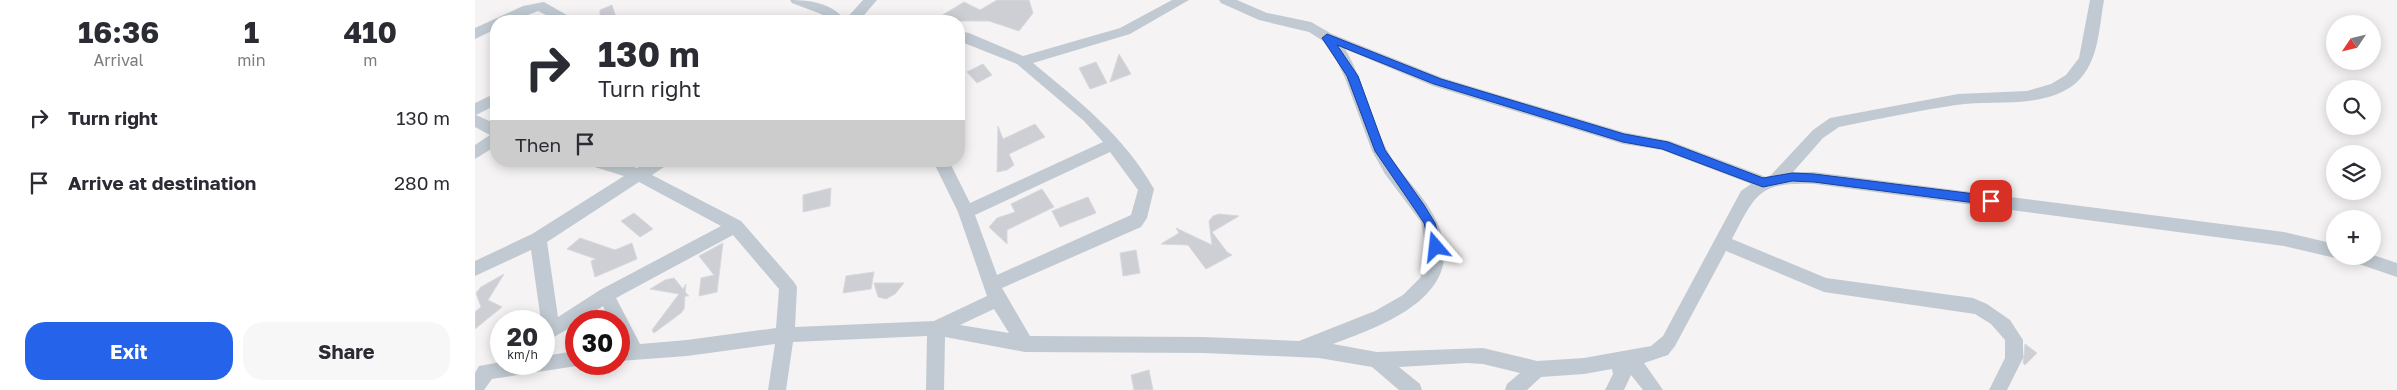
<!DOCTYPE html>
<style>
body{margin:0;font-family:"Golos Text",sans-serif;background:#f7f7f7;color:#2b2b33;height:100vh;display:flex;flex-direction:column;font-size:19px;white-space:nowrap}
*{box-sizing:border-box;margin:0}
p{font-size:16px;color:#7c7c81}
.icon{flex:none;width:28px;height:28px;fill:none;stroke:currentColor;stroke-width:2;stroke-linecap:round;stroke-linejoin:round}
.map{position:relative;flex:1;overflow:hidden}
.drawer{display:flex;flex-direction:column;background:#fff;width:475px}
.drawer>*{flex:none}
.hud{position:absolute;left:15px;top:15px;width:475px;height:152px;border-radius:20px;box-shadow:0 2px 12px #0003;background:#fff;color:#2b2b33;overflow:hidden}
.needle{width:32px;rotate:235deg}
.buttons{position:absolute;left:1851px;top:15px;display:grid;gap:10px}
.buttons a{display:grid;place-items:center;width:55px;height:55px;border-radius:50%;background:#fff;box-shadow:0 2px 12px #0003;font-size:25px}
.speed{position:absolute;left:15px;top:310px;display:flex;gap:10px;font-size:25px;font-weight:700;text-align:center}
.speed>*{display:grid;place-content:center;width:65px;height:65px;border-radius:50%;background:#fff;box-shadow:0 2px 12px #0003;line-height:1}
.speed small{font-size:12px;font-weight:400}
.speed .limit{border:8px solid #d22;background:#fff;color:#111}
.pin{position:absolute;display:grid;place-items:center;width:42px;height:42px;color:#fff;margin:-21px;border-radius:10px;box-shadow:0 2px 8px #0006}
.me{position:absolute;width:55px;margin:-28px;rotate:343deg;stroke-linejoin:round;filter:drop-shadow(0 0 4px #0008)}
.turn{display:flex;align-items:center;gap:18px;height:105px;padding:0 25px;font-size:22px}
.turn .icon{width:65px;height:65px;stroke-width:2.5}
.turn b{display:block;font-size:35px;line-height:42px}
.then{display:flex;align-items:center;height:48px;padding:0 25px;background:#0003;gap:10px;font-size:19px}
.eta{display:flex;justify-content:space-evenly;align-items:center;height:85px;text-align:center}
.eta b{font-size:30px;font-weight:700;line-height:35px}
.action{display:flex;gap:10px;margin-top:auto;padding:10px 25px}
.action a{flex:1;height:58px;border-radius:20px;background:#2563eb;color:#fff;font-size:20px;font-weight:700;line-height:58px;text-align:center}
.action a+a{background:#f7f7f7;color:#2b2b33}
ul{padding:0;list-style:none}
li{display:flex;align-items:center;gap:15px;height:65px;padding:0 25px}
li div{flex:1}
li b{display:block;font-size:19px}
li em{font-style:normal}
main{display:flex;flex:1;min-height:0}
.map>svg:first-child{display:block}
.building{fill:#cdcfd5;stroke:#d7d9de}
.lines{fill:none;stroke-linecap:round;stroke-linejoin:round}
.minor{fill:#c1cad2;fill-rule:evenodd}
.route{fill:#2563eb;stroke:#184099}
</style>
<main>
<section class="drawer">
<div class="eta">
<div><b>16:36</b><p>Arrival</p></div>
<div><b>1</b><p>min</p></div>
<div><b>410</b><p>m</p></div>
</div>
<ul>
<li><svg class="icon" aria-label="right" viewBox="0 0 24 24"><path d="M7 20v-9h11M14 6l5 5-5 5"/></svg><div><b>Turn right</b></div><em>130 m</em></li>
<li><svg class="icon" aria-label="arrive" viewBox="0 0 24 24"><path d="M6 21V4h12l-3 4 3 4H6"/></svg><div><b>Arrive at destination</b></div><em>280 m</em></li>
</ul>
<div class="action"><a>Exit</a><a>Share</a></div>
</section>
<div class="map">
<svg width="1922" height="390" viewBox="0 0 1922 390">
<rect width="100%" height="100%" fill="#f5f3f3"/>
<path class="building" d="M522,0H554L558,13L544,31L514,21H458L489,2L505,10Z
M137,5L142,21H128L125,17V10Z
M644,54L656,74L635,82Z
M621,62L632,83L615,89L604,68Z
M508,64L517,75L502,83L492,72Z
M560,124L570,137L534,154L539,165L532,170L522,172L523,126L528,139Z
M356,188L355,206L328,212V195Z
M567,189L579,207L532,230V244L514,227L522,218L540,212L536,204Z
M613,197L621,213L585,227L577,211Z
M159,213L178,229L165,237L146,221Z
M744,214L764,216L737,232L752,252L757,255L731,269L713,245L686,244L704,233L701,228L737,245L734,221L738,216Z
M105,238L140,250L157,243L162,259L120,277L116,261L121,259L92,249Z
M248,243L242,292L224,296L226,278L239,275L224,256Z
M661,250L665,273L648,276L645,253Z
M399,272L396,289L368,293L371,276Z
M29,274L13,300L27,307L0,329V312L6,307L1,293L6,287Z
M199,278L208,289L211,284L210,292L214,296H210L209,309L206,313L179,333L177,330L204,294L175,289L190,280Z
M399,283H429L420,294L411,299L403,297Z
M1550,344L1562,353L1550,365L1548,363Z
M674,370L678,390H659L656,375Z"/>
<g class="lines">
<path class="minor" d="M315,0C335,0 357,3 370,20L388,0H402L384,21H355L346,14L317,3Z
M697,0H714L655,34L558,63C603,100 650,137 679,189L672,218L666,227L527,288L555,336L729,337L824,341L900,311L928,295L945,278L950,266L951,248L946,222L910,174L897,151L870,78L858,53L848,41L834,32L784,20L746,3L744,0H762L792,13L836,22L857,34L968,78L1148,132L1195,141L1291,177L1296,175L1338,130L1355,118L1483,94L1552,91L1576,84L1591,75L1604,58L1615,0H1629C1624,27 1624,62 1602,82C1571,110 1518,99 1481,105C1442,111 1403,119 1364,127L1348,138L1318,172H1339L1809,232L1860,244V256H1864L1860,258L1809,246L1339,184C1284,182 1281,193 1257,239L1351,278L1498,298L1512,304L1535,320L1548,340V358L1532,390H1514L1530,358V340L1516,324L1500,314L1349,292L1251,251L1200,346L1193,355L1169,363L1188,390H1168L1156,375L1149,390H1130L1138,374L1137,369L1109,374L1066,377L1052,390H1030L1032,384L1045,373L1008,364L992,363L924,367L945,384L947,390H924L897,367L844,358L729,353L550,352L470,337L469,390H451L452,336L318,342L311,390H293L300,344L212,356L144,361V345H147L144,339V321H135L128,306L105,321H101V324L69,343V321H66L56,250L0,276V261L57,234L149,176L113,165L111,161H139L162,168L173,161H194L192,165L177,175L266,221L319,282L322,287L320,327L459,321L512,296L483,212L458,161H474L495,203L628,142L609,121L542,64L484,41V31L494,33L548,56L645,28ZM870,49L958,86L1148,144L1187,150L1276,184L1266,191L1188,336L1176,346L1109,358L1062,361L1008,348L902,352L858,344C909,325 995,295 962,222C951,197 930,180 916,157C896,124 891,84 870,49ZM635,152L663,190L656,215L522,275L500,215ZM164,182L246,226L125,290L83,317L72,242ZM258,235L304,289L301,328L212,340L165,344L141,298ZM519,309L534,333L485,325Z
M69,2L97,18L99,21H83L63,11L38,21H21V29L0,39V28L48,6Z
M21,93V105L1,115L21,124V146L0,159V145L15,135L0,127V103Z
M1898,255L1922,263V277L1875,261L1873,256Z
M101,351V364L108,365L17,379L9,390H0V373L4,366L26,362V364H69V356Z"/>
</g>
<path class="route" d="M852,34L966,79L1149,134L1193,142L1288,178L1317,173L1339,174L1516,196L1521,201L1516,205L1339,182L1317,181L1288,187L1187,149L1148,142L959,84L862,45L883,76L910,150L949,205L960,223L967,247L961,251L955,247L949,223L941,211L900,151L872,76L847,38Z"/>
</svg>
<div class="buttons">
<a><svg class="needle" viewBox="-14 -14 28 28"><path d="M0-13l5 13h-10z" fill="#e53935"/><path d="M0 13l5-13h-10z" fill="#7c7c81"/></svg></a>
<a><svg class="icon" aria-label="search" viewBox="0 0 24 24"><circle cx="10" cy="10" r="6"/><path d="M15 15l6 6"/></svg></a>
<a><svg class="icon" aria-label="layers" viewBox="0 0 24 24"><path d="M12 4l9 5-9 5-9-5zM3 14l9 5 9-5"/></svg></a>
<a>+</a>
</div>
<div class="speed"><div>20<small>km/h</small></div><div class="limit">30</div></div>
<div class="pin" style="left:1516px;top:201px;background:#d93025"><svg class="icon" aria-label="arrive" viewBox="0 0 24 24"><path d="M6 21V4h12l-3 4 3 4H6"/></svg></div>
<svg class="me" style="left:961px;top:247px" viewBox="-20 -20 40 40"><path d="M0-17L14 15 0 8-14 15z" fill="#2563eb" stroke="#fff" stroke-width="4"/></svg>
<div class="hud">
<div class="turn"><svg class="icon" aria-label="right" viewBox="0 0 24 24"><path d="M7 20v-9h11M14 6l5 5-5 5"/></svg><div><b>130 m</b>Turn right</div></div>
<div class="then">Then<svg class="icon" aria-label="arrive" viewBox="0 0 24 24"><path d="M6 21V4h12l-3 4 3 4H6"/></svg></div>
</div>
</div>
</main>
